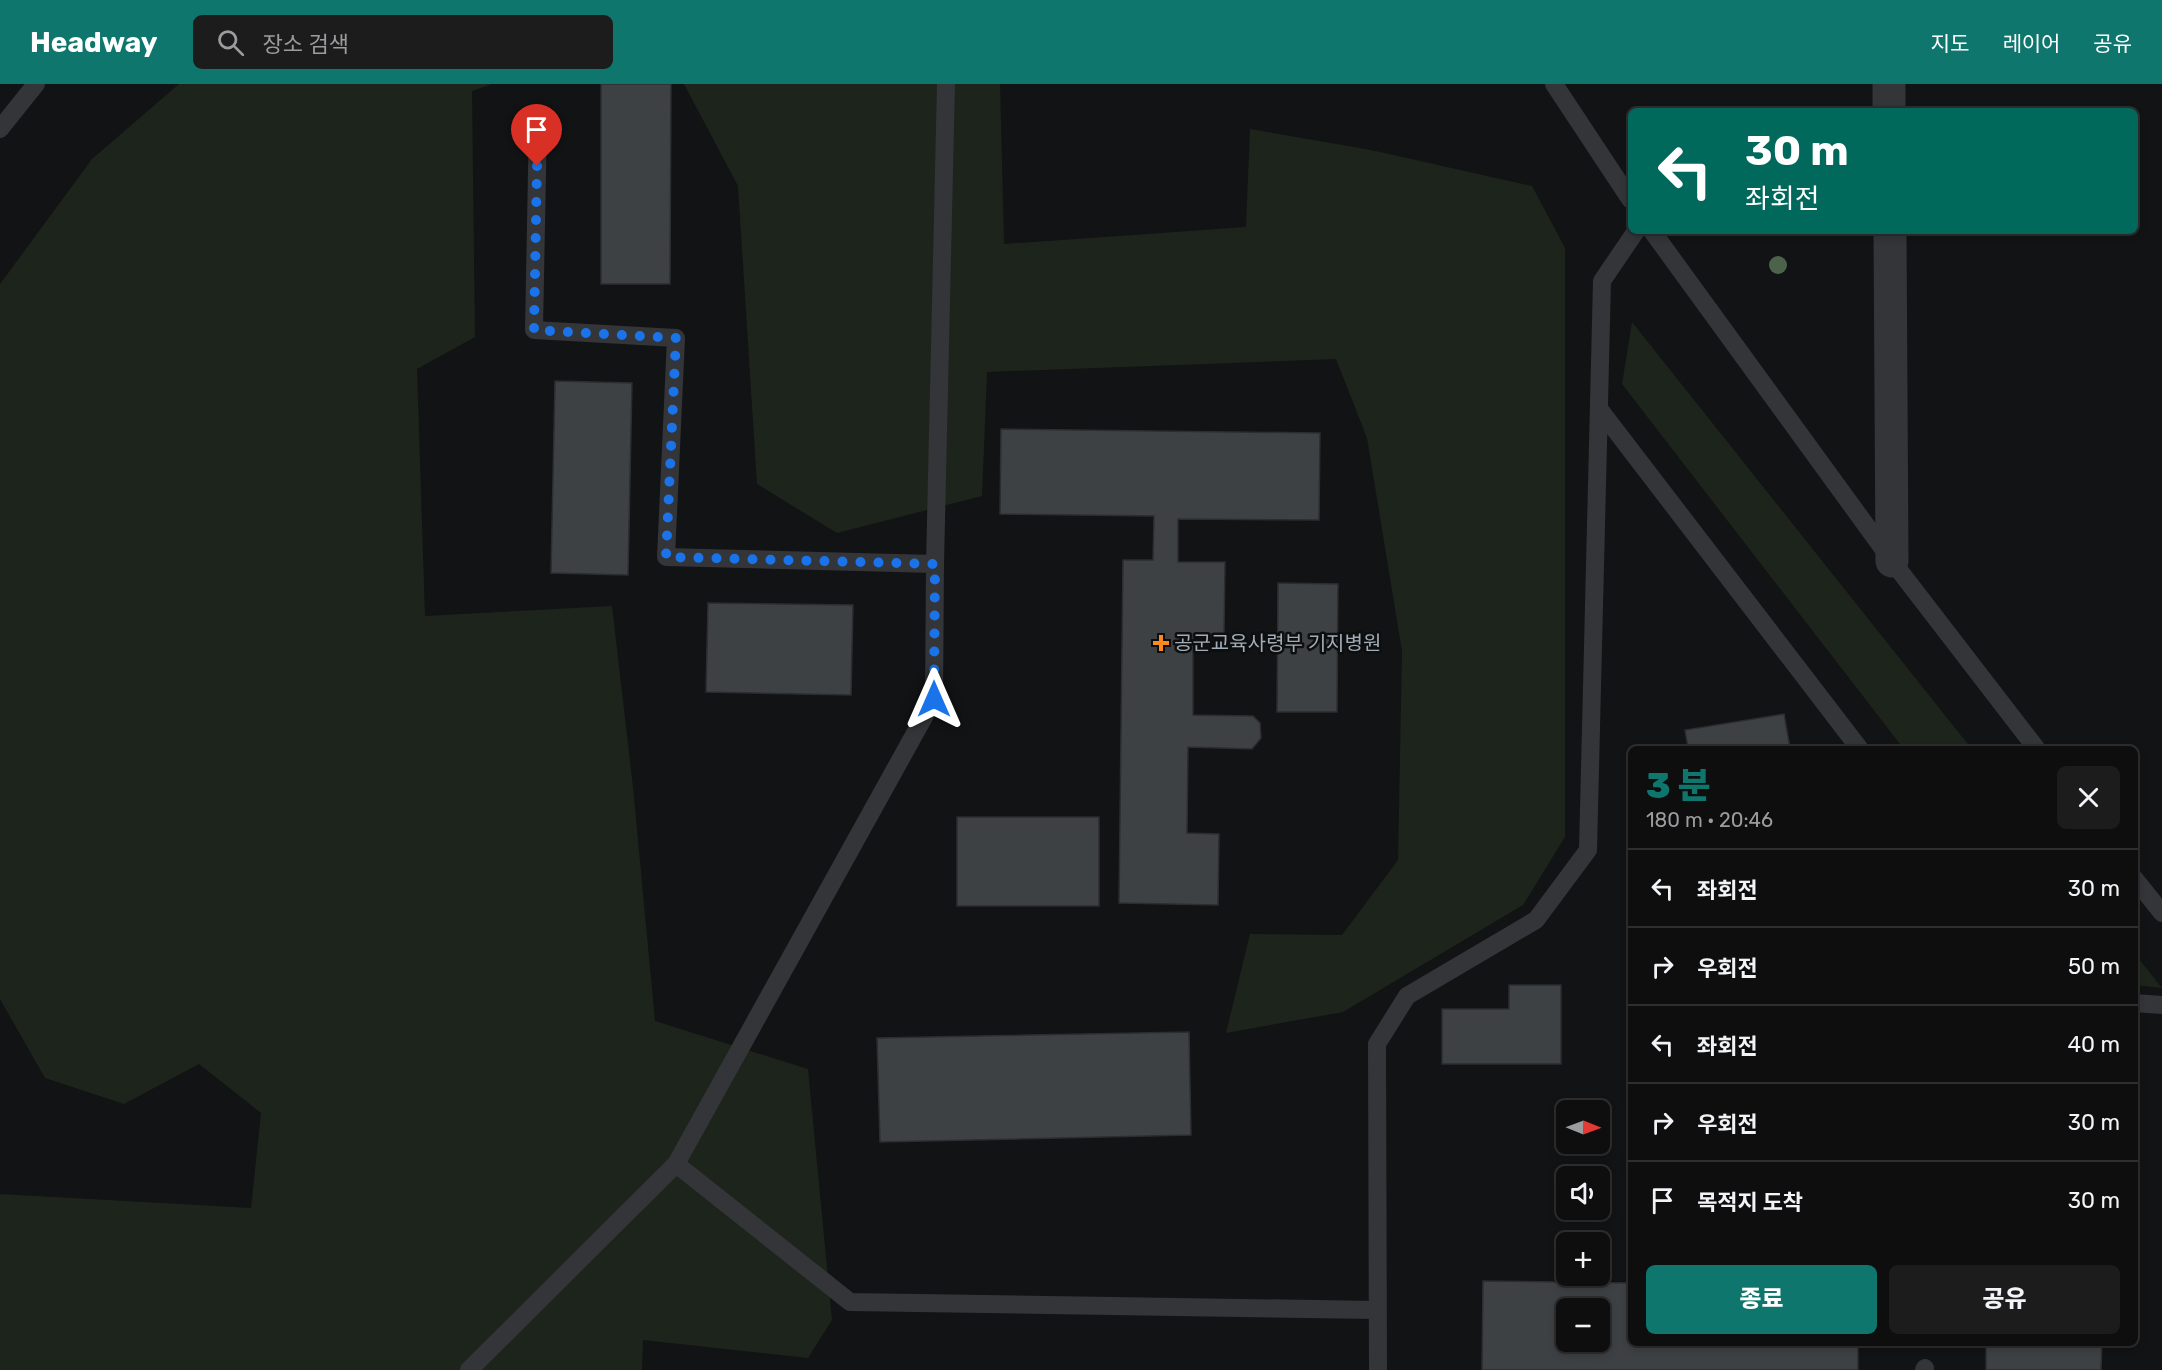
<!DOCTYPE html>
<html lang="ko">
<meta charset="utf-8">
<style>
body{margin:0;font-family:Rubik,"Noto Sans KR",sans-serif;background:#1c1c1d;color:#f1f3f6;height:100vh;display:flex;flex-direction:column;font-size:22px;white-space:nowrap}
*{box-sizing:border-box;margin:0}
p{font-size:20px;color:#9b9c9e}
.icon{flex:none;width:33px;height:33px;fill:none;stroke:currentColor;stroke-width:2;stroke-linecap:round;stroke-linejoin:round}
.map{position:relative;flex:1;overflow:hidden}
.side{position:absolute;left:1628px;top:662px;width:510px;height:600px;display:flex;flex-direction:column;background:#0e0e0f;border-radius:9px;box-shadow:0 3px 9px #0003,0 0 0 2px #2e2e2f}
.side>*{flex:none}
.hud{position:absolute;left:1628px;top:24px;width:510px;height:126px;border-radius:9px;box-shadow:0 3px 9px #0003,0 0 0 2px #2e2e2f;background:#00695c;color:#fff;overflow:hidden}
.needle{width:39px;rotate:91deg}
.tools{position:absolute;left:1556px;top:1016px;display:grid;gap:12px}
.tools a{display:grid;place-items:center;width:54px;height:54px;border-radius:9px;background:#0e0e0f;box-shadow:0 3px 9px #0003,0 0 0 2px #2e2e2f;font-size:30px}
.pin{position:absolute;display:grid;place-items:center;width:51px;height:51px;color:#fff;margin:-62px -26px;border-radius:50% 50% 50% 0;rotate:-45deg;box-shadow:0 0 6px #0007}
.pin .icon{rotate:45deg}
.me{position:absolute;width:66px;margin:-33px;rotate:0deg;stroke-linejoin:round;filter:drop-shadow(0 0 4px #0008)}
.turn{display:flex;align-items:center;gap:21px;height:126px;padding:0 18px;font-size:27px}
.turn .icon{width:78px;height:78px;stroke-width:2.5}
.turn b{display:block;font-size:42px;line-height:51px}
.round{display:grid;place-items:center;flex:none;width:63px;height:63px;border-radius:9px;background:#1c1c1d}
.headline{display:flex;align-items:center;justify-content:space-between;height:102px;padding:0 18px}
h1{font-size:36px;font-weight:800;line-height:45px;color:#0f766e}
.primary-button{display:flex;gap:12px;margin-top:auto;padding:12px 18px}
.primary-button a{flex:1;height:69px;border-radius:9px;background:#0f766e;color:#fff;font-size:24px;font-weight:800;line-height:69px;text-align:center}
.primary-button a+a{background:#1c1c1d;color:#f1f3f6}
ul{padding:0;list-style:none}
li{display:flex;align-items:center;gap:18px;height:78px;padding:0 18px;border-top:2px solid #2e2e2f}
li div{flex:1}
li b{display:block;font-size:22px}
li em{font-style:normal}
header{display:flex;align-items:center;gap:36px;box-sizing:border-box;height:84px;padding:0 30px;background:#0f766e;color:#fff}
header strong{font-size:28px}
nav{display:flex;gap:33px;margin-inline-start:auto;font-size:21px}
.search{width:420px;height:54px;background:#1c1c1d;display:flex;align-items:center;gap:15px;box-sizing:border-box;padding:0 21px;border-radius:9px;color:#9b9c9e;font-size:22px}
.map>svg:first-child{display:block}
.green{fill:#1d241c}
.building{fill:#3e4144;stroke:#2c2d30;stroke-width:1.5;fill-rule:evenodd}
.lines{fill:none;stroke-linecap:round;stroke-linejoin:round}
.lane{stroke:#333539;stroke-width:18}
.street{stroke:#333539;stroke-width:33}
.tree{fill:#4d624b}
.route{stroke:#1a73e8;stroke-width:10;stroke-dasharray:0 18}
.poi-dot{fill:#fe8820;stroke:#0d0e0f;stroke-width:2}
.labels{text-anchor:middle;stroke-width:5;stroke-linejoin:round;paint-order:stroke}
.poi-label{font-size:20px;fill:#a3acb6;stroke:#0d0e0f;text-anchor:start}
</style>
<header>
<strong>Headway</strong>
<div class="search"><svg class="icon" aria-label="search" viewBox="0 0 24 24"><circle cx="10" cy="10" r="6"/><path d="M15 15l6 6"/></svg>장소 검색</div>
<nav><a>지도</a><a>레이어</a><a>공유</a></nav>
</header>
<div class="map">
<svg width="2162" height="1286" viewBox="0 0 2162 1286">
<rect width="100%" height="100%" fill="#121314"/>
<path class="green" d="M179,0H492L472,7L475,253L417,285L425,532L612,522L633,703L655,937L808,985L832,1236L808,1274L643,1256L642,1286H0V1110L251,1124L261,1029L199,980L124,1020L45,994L0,915V200L92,75Z
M684,0H1000L1004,160L1246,143L1250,45L1371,66L1532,102L1565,164V753L1523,821L1343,928L1226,949L1250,850L1342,851L1398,776L1402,567L1367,354L1336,275L987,288L982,412L837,449L757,400L738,102Z
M1632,238L1971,664H1903L1622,300Z
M2134,870H2135L2162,904L2135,901Z"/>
<path class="building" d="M601,0H671L670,200H601Z
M555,297L632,299L628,491L551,489Z
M1001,345L1320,349L1319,436L1178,435V478H1225L1224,550H1193V631L1253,632L1260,639L1261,654L1252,665L1188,663L1187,749L1219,750L1218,821L1119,819L1123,476H1153L1154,432L1000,430Z
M1278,499L1338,500L1337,628H1277Z
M708,519L853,521L851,611L706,608Z
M1784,630L1790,664H1688L1685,646Z
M957,733H1099V822H957Z
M1509,901H1561V980H1442V925H1509Z
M1189,948L1191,1051L880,1058L877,954Z
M1483,1197L1630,1199V1258H1858V1286H1482ZM1566,1224H1599V1257H1566Z
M1986,1258H2102L2101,1286H1986Z"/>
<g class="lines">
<path class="lane" d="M1554,0L1630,115
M538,35L534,246L676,254L666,473L935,480
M0,45L36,0
M1652,147L1892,477L2036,664
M1600,326L1859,664
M2134,794L2162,829
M2134,919L2162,921
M676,1080L850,1218L1377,1226
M469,1286L676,1080L934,615L935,480L946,0
M1378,1286L1377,960L1407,912L1536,836L1588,766L1602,197L1636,147
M1924,1286L1925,1284"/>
<path class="street" d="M1889,0V27
M1890,147L1892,477"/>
</g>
<circle class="tree" cx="1778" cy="181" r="9"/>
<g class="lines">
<path class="route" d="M537,82L534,246L676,254L666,473L935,480L934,615"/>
</g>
<path class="poi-dot" d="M1158 550h6v6h6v6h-6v6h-6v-6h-6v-6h6z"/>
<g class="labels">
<g class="poi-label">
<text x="1174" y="566">공군교육사령부 기지병원</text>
</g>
</g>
</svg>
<div class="tools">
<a><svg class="needle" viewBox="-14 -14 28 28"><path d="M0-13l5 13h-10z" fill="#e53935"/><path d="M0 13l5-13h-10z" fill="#9b9c9e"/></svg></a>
<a><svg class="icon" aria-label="sound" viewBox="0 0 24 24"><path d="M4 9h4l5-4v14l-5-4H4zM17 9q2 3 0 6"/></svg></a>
<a>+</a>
<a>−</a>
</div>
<div class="pin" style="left:537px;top:82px;background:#d93025"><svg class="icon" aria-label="arrive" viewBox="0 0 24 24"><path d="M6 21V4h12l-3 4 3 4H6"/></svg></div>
<svg class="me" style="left:934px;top:615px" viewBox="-20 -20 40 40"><path d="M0-17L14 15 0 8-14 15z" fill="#1a73e8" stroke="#fff" stroke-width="4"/></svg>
<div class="hud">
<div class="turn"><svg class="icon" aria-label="left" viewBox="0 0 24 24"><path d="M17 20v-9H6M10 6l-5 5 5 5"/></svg><div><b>30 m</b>좌회전</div></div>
</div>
<section class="side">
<div class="headline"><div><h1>3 분</h1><p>180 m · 20:46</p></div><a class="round"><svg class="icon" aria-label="close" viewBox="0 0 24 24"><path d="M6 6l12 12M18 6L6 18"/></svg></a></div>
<ul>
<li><svg class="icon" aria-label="left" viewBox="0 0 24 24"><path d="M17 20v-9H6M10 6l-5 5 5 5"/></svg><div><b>좌회전</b></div><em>30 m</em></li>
<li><svg class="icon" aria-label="right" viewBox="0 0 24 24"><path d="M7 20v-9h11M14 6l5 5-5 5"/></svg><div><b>우회전</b></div><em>50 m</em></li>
<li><svg class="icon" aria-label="left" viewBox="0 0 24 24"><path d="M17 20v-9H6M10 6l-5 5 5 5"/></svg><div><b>좌회전</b></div><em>40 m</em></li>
<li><svg class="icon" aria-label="right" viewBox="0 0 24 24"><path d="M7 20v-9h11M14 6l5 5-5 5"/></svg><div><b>우회전</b></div><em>30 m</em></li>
<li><svg class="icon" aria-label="arrive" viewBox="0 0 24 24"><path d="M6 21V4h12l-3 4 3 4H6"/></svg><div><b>목적지 도착</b></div><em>30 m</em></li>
</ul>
<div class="primary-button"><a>종료</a><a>공유</a></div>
</section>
</div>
